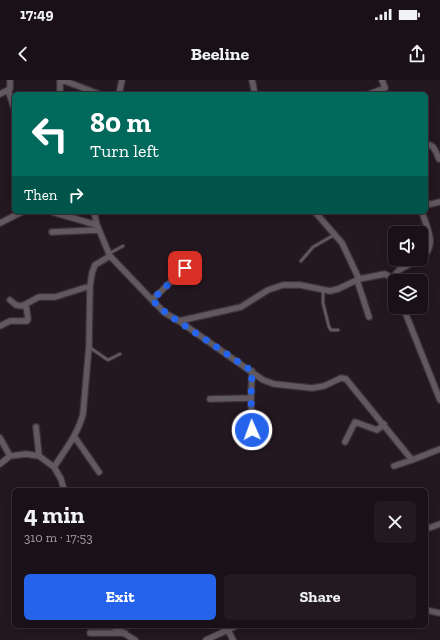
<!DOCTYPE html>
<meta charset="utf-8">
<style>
body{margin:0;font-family:"Zilla Slab",serif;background:#231a21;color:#f1f3f6;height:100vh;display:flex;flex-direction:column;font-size:15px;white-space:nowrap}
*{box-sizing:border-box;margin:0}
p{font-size:13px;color:#9f9da2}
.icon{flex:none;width:22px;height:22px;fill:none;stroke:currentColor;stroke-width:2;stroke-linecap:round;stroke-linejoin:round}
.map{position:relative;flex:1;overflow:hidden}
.side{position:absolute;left:12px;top:408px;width:416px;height:140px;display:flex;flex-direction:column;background:#1a1118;border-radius:6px;box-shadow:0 2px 10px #0003,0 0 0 1px #383137}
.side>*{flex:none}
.guide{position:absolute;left:12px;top:12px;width:416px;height:122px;border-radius:6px;box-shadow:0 2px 10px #0003,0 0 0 1px #383137;background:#00695c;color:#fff;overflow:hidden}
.buttons{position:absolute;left:388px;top:146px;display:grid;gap:8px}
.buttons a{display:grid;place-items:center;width:40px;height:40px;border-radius:6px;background:#1a1118;box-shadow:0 2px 10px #0003,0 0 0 1px #383137;font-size:20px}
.pin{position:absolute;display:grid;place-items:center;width:34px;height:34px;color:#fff;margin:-17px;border-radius:8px;box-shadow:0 2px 6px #0006}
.me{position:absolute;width:44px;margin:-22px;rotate:358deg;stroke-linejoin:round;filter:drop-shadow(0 0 3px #0008)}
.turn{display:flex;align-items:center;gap:14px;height:84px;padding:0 12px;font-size:18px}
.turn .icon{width:52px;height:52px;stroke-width:2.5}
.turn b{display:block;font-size:28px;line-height:34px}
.then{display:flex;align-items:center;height:38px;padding:0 12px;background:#0003;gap:8px;font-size:15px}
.round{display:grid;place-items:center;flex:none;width:42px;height:42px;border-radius:6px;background:#231a21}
.overview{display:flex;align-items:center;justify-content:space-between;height:68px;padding:0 12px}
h1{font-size:24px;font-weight:700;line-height:30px}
.action{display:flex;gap:8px;margin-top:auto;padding:8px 12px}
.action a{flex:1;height:46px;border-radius:6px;background:#2563eb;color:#fff;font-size:16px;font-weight:700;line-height:46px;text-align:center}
.action a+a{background:#231a21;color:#f1f3f6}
.status{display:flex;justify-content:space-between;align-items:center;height:28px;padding:0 20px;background:#1a1118;direction:ltr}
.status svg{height:11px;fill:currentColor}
header{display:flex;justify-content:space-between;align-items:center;height:52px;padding:0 12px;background:#1a1118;font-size:18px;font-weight:700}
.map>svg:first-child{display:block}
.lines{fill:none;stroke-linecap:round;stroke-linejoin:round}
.lane-casing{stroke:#3d313a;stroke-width:4.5}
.street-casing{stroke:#3d313a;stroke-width:8}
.lane{stroke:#60595e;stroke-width:2.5}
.street{stroke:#60595e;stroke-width:5.5}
.route{stroke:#2563eb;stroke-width:7;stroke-dasharray:0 12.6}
</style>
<div class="status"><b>17:49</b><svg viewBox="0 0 49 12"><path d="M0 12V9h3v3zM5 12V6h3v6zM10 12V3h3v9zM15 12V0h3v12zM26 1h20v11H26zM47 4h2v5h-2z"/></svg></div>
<header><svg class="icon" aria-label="back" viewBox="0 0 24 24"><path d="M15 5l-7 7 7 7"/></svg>Beeline<svg class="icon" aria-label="share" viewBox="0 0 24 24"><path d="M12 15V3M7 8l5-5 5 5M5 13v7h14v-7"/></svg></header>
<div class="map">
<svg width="440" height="560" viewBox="0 0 440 560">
<rect width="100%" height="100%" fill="#231720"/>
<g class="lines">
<defs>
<path id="lane" d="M110,173L123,166
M301,181L313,167L334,155
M323,211V223L329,247L331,250H338
M89,267L108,280L120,274"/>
<path id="street" d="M60,0V14
M62,0L99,14
M252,0L255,14
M8,10L14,28
M0,14L10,9V0
M119,14L122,0
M369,14L385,8L382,0
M426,65C434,63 436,73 439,79
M426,125L440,122
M52,132L97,145
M94,132L97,145L110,176L152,220L165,233L179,241L263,300L274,304L312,308L324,306L341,298L346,299L412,380L440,369
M315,132L342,163L359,199L385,194L392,198
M0,143L22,132
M52,152L99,150
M421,178C438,166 427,148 422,132
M357,200L369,237
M395,206L392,198L399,190L419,179
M10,220L16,225L22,226L39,217H55L90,206
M152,220L185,188
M403,227L440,320
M179,241L241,227L268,210L283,205H300L330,211L338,209L359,199
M0,246L10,241H27L28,239L26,225
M210,319L251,318
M36,347L39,376
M252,350L251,318L252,291
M74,356L99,392
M0,358L10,376
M345,362L355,342L377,350L384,344
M0,384L10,376L26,374L39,376L54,387L61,399L64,410
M394,386L412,380
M54,387C65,370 78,354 83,334L89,266L90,206L92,193L95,185L110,176
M426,449L440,444
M426,530L440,533
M112,546L135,560
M228,550L233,560
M90,553H125
M206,560L236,546"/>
</defs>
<use href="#lane" class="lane-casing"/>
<use href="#street" class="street-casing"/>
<use href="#lane" class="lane"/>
<use href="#street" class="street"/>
</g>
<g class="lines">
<path class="route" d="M185,188L152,220L166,233L252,291L251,318L252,350"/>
</g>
</svg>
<div class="buttons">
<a><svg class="icon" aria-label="sound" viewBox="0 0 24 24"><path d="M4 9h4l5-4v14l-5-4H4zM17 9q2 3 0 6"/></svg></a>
<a><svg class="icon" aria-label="layers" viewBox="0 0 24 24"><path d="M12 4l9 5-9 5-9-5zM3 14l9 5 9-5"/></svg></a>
</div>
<div class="pin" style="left:185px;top:188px;background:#d93025"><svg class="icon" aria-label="arrive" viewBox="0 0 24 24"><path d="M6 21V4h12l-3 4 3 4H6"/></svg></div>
<svg class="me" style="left:252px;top:350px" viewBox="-20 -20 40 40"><circle r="17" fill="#2563eb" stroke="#fff" stroke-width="3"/><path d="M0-11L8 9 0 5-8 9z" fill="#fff"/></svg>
<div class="guide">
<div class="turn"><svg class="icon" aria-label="left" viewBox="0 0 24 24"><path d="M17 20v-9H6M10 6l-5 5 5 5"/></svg><div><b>80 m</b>Turn left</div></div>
<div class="then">Then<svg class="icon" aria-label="right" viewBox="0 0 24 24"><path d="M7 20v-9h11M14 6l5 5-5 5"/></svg></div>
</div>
<section class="side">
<div class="overview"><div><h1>4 min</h1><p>310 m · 17:53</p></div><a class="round"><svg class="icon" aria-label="close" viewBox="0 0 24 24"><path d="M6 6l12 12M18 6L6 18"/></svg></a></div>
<div class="action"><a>Exit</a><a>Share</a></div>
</section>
</div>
